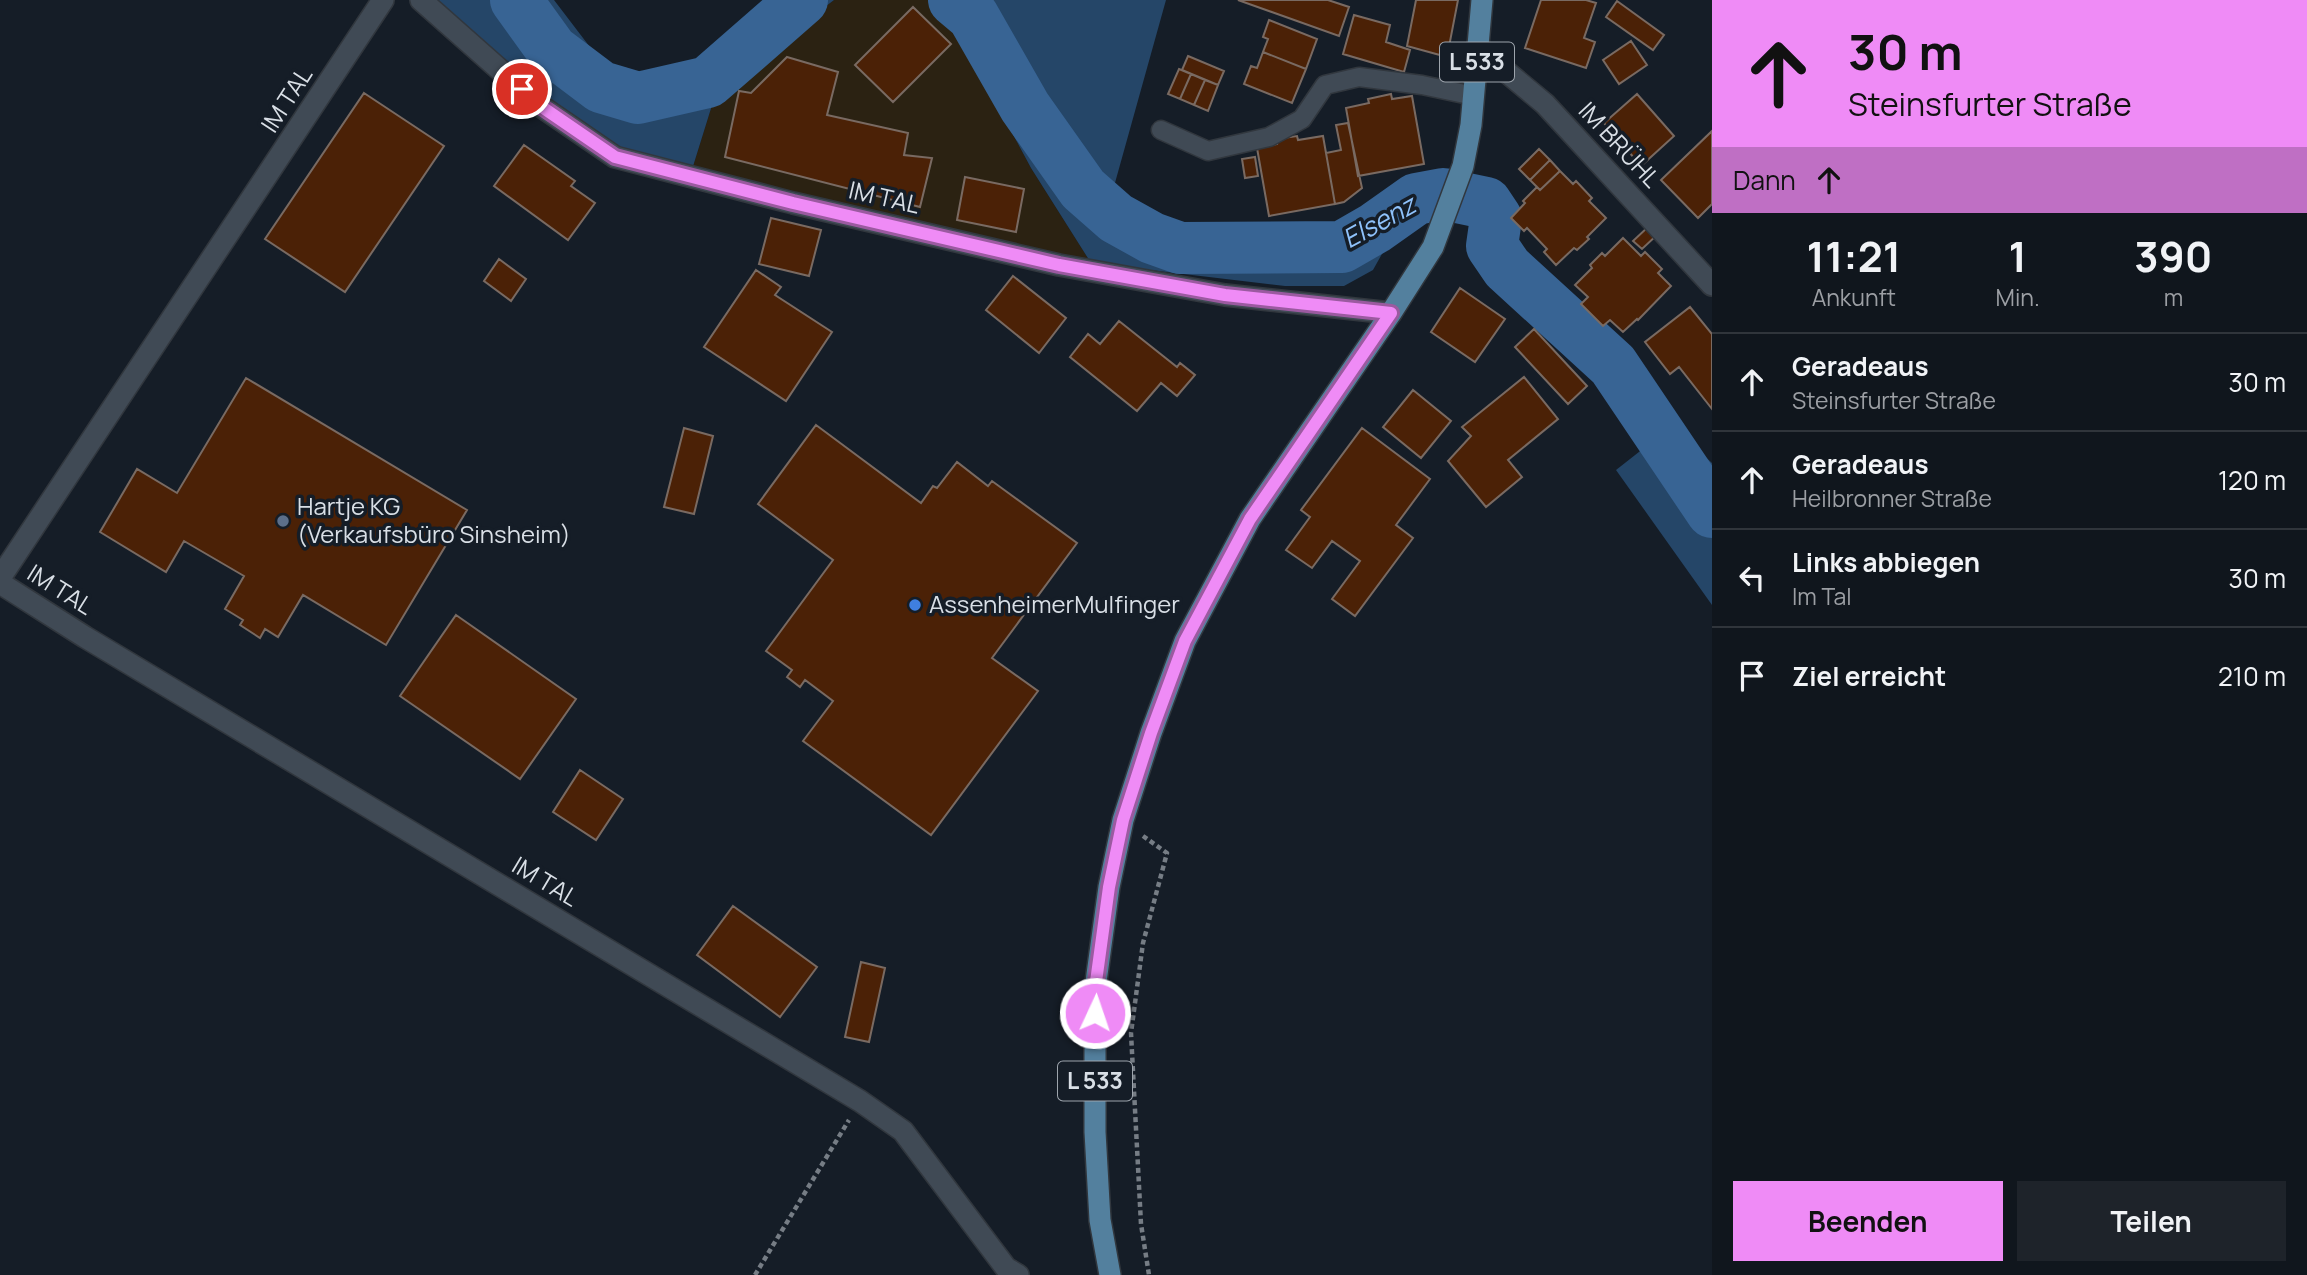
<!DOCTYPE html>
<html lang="de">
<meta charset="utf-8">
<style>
body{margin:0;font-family:Manrope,sans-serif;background:#1e232a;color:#f1f3f6;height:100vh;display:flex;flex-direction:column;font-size:26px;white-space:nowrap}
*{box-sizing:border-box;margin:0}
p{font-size:23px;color:#9c9fa4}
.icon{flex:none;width:38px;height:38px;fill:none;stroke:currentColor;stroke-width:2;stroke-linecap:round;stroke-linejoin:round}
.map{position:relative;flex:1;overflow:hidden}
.details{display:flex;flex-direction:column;background:#10161d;width:595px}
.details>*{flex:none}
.banner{background:#ef8bf6;color:#111;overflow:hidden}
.pin{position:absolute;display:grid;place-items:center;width:60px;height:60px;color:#fff;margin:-30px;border:4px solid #fff;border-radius:50%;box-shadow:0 2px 7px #0007}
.me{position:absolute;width:77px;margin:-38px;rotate:3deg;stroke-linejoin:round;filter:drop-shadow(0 0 5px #0008)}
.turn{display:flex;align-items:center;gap:24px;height:147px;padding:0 21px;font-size:32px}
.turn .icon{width:91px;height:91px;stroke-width:2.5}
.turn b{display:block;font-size:49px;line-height:60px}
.then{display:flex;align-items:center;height:66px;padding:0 21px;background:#0003;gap:14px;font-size:26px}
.eta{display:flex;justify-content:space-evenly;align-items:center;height:119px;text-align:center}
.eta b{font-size:42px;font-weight:700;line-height:49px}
.button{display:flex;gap:14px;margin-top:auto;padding:14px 21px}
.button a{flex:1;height:80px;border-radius:0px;background:#ef8bf6;color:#111;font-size:28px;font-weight:700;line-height:80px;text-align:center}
.button a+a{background:#1e232a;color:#f1f3f6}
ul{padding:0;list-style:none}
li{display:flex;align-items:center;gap:21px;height:98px;padding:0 21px;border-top:2px solid #30353b}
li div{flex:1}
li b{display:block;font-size:26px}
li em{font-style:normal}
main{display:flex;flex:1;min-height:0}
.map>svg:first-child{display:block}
.industrial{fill:#2b2212}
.green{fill:#254668}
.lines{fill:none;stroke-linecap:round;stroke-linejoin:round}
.river{stroke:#386494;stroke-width:52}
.building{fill:#4b2106;stroke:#796a62;stroke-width:2}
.lane-casing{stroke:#31373e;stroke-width:21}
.street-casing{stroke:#31373e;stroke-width:24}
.primary-casing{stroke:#31373e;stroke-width:24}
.path{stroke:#767d85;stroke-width:4.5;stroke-dasharray:5 3.5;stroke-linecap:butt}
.lane{stroke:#404a55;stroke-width:18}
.street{stroke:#404a55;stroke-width:21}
.primary{stroke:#53809e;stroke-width:21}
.route-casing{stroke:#9b5aa0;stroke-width:18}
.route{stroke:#ef8bf6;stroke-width:12}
.service-dot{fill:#5c6f8a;stroke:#151d27;stroke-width:2.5}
.shop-dot{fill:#3f7fe0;stroke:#151d27;stroke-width:2.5}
.labels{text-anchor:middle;stroke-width:7;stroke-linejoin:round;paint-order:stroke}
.shield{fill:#151d27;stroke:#9ea5ad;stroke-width:2}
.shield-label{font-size:23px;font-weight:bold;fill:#d9dfe6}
.street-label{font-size:24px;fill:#d9dfe6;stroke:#151d27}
.poi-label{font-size:24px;fill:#d9dfe6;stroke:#151d27;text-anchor:start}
.water-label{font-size:26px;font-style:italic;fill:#8fc2fb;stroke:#151d27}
</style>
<main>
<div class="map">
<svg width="1712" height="1275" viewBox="0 0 1712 1275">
<rect width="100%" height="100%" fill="#151d27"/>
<path class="industrial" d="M834,0H933L953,23L1031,168L1091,263L896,236L760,206L690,176L713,102L732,78Z"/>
<path class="green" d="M421,0H554L622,89L678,84L770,0H834L732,78L713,102L690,176L615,157Z
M933,0H1166L1113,190L1171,230L1242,241L1354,240L1397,227L1373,270L1344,286H1285L1091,263L1031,168L953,23Z
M1672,426L1712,463V605L1616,470Z"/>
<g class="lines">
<path class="river" d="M516,0L552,50L601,87L638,98L708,82L802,0
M954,0L973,16L1025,107L1083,189L1116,218L1152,238L1180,248L1342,247L1375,228L1416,199L1443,194L1486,203L1496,218L1492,246L1507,268L1613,365L1712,512"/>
</g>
<path class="building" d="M1238,0H1328L1349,7L1339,36Z
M1416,0H1458L1447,57L1407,46Z
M1541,0H1586L1596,3L1584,38L1595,42L1586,68L1525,48Z
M1617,1L1664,35L1653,50L1606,17Z
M913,7L951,44L893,102L855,65Z
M1354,15L1390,25L1386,42L1410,50L1404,72L1343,54Z
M1269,20L1317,39L1306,69L1263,52L1268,39L1263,37Z
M1631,41L1647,65L1619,84L1603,60Z
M1263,52L1306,69L1292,103L1244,84L1251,66L1257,68Z
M1188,56L1224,71L1218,85L1182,70Z
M787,57L838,72L827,115L908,133L904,155L932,158L920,207L725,157L739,91L751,93Z
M1179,69L1191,74L1180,99L1168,94Z
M1191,74L1205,80L1194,105L1180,99Z
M1205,80L1218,85L1208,111L1194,105Z
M364,93L444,146L345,292L265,239Z
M1391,94L1392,99L1412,96L1424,164L1358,176L1346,108L1369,103L1368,99Z
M1637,94L1674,136L1641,166L1604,123Z
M1348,123L1362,188L1344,202L1335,204L1326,153L1341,150L1336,125Z
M1712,131V204L1698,218L1661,180Z
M1297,136L1298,140L1323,136L1335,204L1269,216L1257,148L1277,144L1276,139Z
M524,145L575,181L571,186L595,203L568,240L494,186Z
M1539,149L1550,160L1530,180L1519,169Z
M1255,157L1258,176L1245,178L1242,159Z
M1550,160L1560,171L1540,190L1530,180Z
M1560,171L1573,184L1576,181L1592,198L1589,201L1606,218L1587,237L1589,239L1577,250L1574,248L1556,265L1544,252L1547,249L1527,228L1524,231L1511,218L1525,203L1523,201L1537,187L1540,190Z
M965,177L1024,189L1016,232L957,220Z
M771,218L821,230L809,276L759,264Z
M1649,226L1658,234L1642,249L1633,241Z
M1623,238L1641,256L1645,252L1662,269L1658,273L1671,286L1638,320L1637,319L1623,332L1610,320L1603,326L1581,304L1588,297L1575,285L1592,268L1590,265L1602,253L1605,256Z
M499,259L526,279L511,301L484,281Z
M756,270L781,287L775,295L832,332L786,401L704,347Z
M1013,276L1066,318L1039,353L986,310Z
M1460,288L1505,319L1475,362L1431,332Z
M1690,307L1712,334V409L1679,367L1670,374L1645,342Z
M1119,321L1177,367L1180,363L1195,375L1177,396L1161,383L1137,411L1070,357L1088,334L1100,344Z
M1534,329L1587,386L1568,404L1515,347Z
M1524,377L1558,419L1508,460L1522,477L1486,507L1448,461L1471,436L1462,427Z
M246,378L467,510L386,645L303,595L278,637L265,629L260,638L240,625L243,620L225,609L244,576L184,541L166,572L100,532L137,469L177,493Z
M1413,390L1451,421L1421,458L1383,427Z
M816,425L921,503L933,486L937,488L957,462L988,486L992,481L1077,543L992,658L1038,691L931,835L803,741L833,701L805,680L800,687L787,677L792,670L766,651L833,560L758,504Z
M684,428L713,436L694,514L664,507Z
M1362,428L1430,479L1396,525L1413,538L1355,616L1332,599L1360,561L1332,541L1312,568L1286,550L1310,517L1301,510Z
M456,615L576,699L520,779L400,696Z
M580,770L623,799L596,840L553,812Z
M733,906L817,967L780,1017L697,955Z
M861,962L885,968L869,1042L845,1037Z"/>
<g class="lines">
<defs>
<path id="lane" d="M1161,130L1208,151L1269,137L1302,119L1325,85L1359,77L1422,85L1474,96"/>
<path id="street" d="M421,0L542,107L615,157L793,203L1059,265L1225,295L1391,313
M1479,49L1545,104L1712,285
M0,578L383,0
M0,583L85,637L860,1101L903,1131L1006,1268L1018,1275"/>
<path id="primary" d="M1110,1275L1100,1220L1095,1132V989L1109,887L1123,820L1151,733L1185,641L1250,519L1391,313L1433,247L1463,166L1471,125L1482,0"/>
</defs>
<use href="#lane" class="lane-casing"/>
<use href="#street" class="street-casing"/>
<use href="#primary" class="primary-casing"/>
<path class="path" d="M1143,836L1167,853L1143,943L1131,1033L1141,1224L1149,1275
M755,1275L849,1120"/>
<use href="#lane" class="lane"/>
<use href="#street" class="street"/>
<use href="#primary" class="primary"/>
</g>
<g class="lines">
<defs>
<path id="route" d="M522,89L542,107L615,157L793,203L1059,265L1225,295L1391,313L1250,519L1185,641L1151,733L1123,820L1109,887L1095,989V1013"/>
</defs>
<use href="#route" class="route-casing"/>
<use href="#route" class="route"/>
</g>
<circle class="service-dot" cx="283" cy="521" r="7"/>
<circle class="shop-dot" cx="915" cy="605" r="7"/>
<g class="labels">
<g class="shield">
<rect x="1440" y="42.5" width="74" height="39" rx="5"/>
<rect x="1058" y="1061.5" width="74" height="39" rx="5"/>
</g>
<g class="shield-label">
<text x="1477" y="70">L 533</text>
<text x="1095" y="1089">L 533</text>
</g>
<g class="street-label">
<text transform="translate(287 100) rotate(-57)" y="8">IM TAL</text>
<text transform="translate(1619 145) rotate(47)" y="8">IM BRÜHL</text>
<text transform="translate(884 198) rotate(13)" y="8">IM TAL</text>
<text transform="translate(60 590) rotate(32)" y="8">IM TAL</text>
<text transform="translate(545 882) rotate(31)" y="8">IM TAL</text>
</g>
<g class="poi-label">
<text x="297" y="515">Hartje KG<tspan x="297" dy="28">(Verkaufsbüro Sinsheim)</tspan></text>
<text x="929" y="613">AssenheimerMulfinger</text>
</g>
<g class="water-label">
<text transform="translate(1379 222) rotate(-29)" y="9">Elsenz</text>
</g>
</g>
</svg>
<div class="pin" style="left:522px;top:89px;background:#d93025"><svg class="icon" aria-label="arrive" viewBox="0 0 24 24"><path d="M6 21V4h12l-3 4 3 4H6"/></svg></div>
<svg class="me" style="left:1095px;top:1013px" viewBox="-20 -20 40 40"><circle r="17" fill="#ef8bf6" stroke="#fff" stroke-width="3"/><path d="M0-11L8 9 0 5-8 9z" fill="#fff"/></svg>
</div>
<section class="details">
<div class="banner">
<div class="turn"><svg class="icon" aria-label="ahead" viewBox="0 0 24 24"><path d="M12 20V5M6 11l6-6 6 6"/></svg><div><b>30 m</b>Steinsfurter Straße</div></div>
<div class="then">Dann<svg class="icon" aria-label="ahead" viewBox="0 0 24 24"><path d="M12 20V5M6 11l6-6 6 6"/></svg></div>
</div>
<div class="eta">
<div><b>11:21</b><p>Ankunft</p></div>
<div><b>1</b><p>Min.</p></div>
<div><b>390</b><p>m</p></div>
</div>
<ul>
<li><svg class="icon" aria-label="ahead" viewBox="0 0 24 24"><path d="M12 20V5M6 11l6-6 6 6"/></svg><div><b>Geradeaus</b><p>Steinsfurter Straße</p></div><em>30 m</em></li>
<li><svg class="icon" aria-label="ahead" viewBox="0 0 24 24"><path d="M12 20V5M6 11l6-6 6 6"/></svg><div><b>Geradeaus</b><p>Heilbronner Straße</p></div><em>120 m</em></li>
<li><svg class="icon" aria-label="left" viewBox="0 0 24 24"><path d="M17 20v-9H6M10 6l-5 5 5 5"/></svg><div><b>Links abbiegen</b><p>Im Tal</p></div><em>30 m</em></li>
<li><svg class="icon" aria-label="arrive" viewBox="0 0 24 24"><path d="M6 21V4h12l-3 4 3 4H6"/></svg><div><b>Ziel erreicht</b></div><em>210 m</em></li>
</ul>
<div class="button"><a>Beenden</a><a>Teilen</a></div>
</section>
</main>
